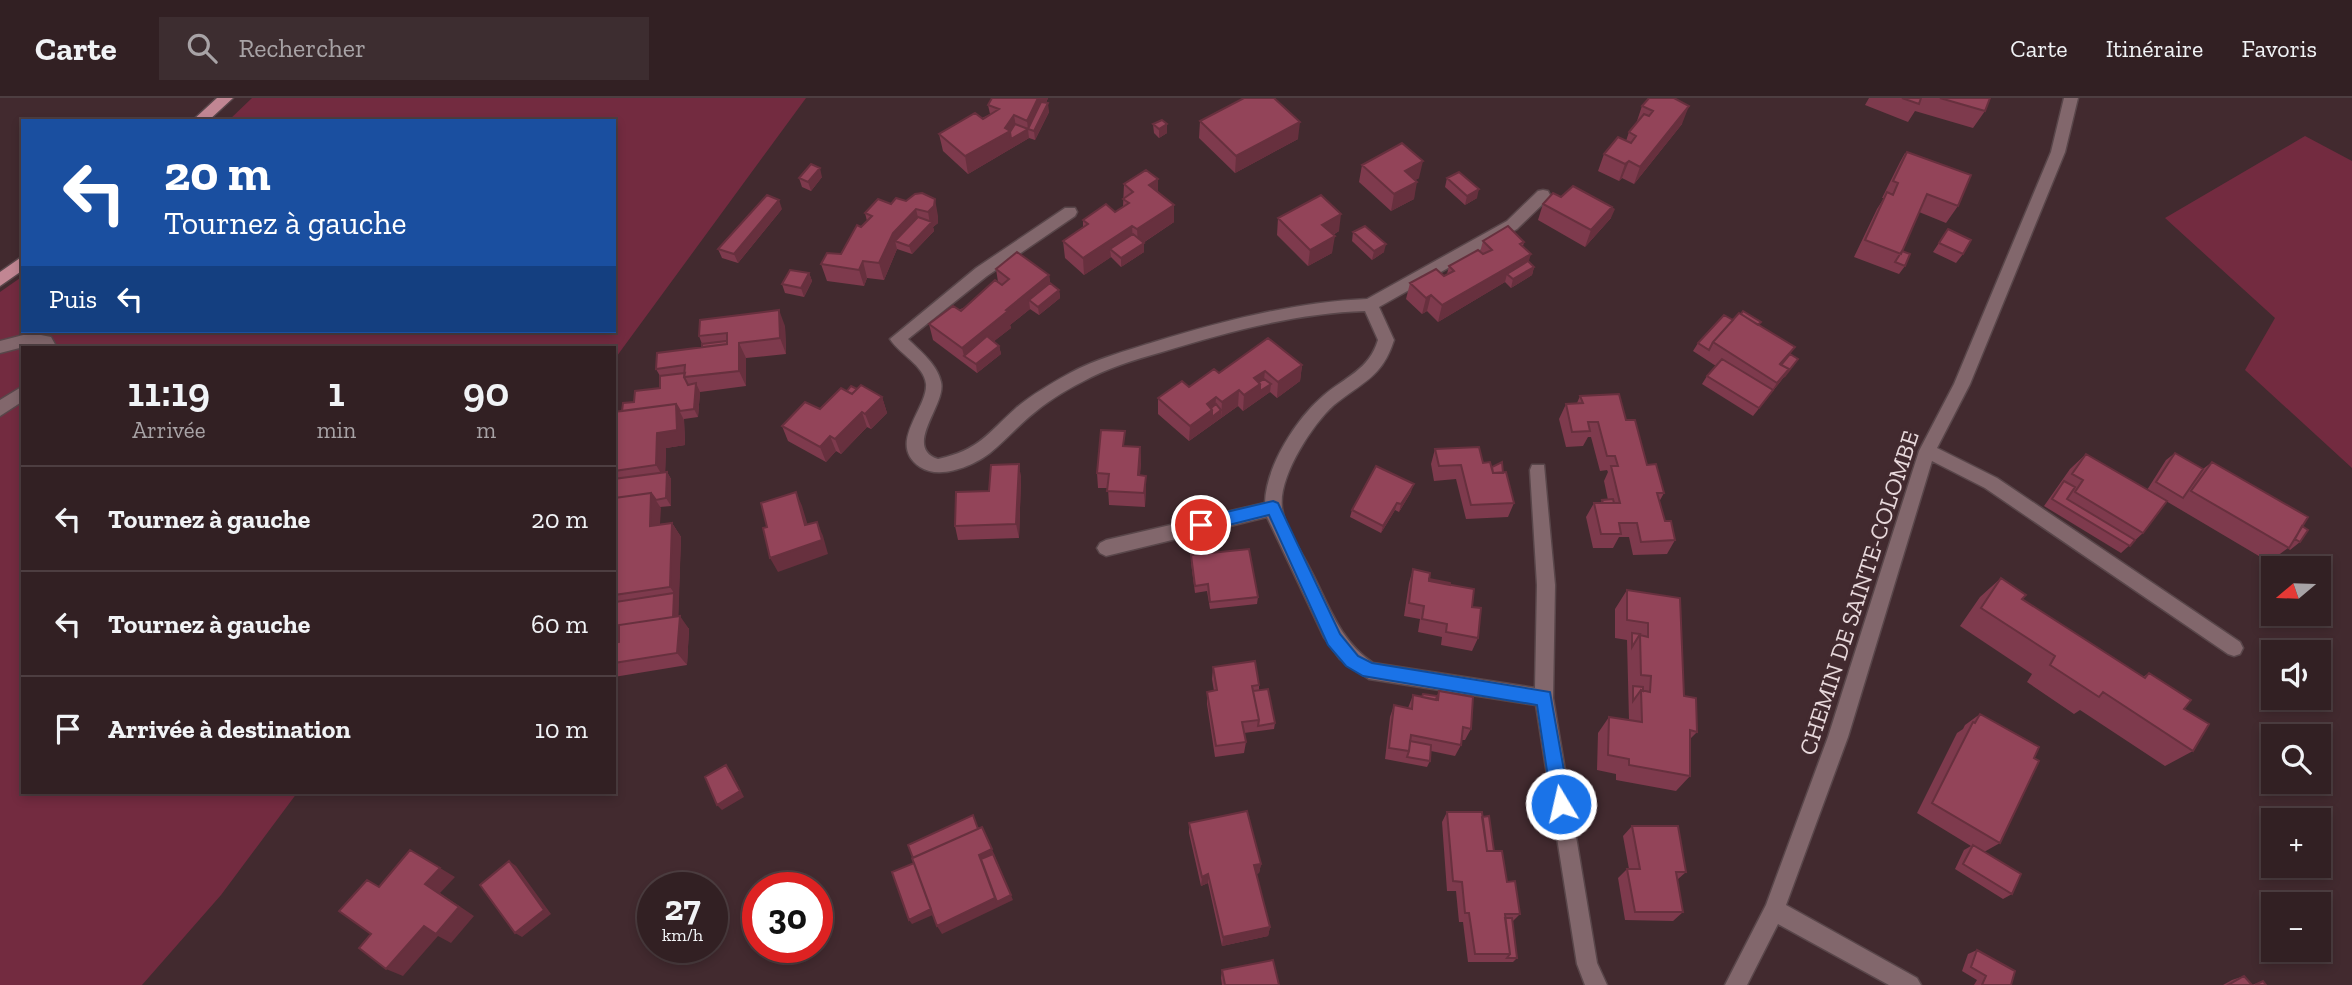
<!DOCTYPE html>
<html lang="fr">
<meta charset="utf-8">
<style>
body{margin:0;font-family:"Zilla Slab",serif;background:#3d2d30;color:#f1f3f6;height:100vh;display:flex;flex-direction:column;font-size:26px;white-space:nowrap}
*{box-sizing:border-box;margin:0}
p{font-size:23px;color:#a8a3a6}
.icon{flex:none;width:38px;height:38px;fill:none;stroke:currentColor;stroke-width:2;stroke-linecap:round;stroke-linejoin:round}
.map{position:relative;flex:1;overflow:hidden}
.side{position:absolute;left:21px;top:248px;width:595px;height:448px;display:flex;flex-direction:column;background:#322023;border-radius:0px;box-shadow:0 4px 10px #0003,0 0 0 2px #4d3e41}
.side>*{flex:none}
.guide{position:absolute;left:21px;top:21px;width:595px;height:214px;border-radius:0px;box-shadow:0 4px 10px #0003,0 0 0 2px #4d3e41;background:#1a4fa0;color:#fff;overflow:hidden}
.needle{width:46px;rotate:251deg}
.controls{position:absolute;left:2261px;top:458px;display:grid;gap:14px}
.controls a{display:grid;place-items:center;width:70px;height:70px;border-radius:0px;background:#322023;box-shadow:0 4px 10px #0003,0 0 0 2px #4d3e41;font-size:35px}
.speed{position:absolute;left:637px;top:774px;display:flex;gap:14px;font-size:35px;font-weight:700;text-align:center}
.speed>*{display:grid;place-content:center;width:91px;height:91px;border-radius:50%;background:#322023;box-shadow:0 4px 10px #0003,0 0 0 2px #4d3e41;line-height:1}
.speed small{font-size:18px;font-weight:400}
.speed .limit{border:10px solid #d22;background:#fff;color:#111}
.pin{position:absolute;display:grid;place-items:center;width:60px;height:60px;color:#fff;margin:-30px;border:4px solid #fff;border-radius:50%;box-shadow:0 2px 7px #0007}
.me{position:absolute;width:77px;margin:-38px;rotate:351deg;stroke-linejoin:round;filter:drop-shadow(0 0 5px #0008)}
.turn{display:flex;align-items:center;gap:24px;height:147px;padding:0 28px;font-size:32px}
.turn .icon{width:91px;height:91px;stroke-width:2.5}
.turn b{display:block;font-size:49px;line-height:60px}
.then{display:flex;align-items:center;height:66px;padding:0 28px;background:#0003;gap:14px;font-size:26px}
.eta{display:flex;justify-content:space-evenly;align-items:center;height:119px;text-align:center}
.eta b{font-size:42px;font-weight:600;line-height:49px}
ul{padding:0;list-style:none}
li{display:flex;align-items:center;gap:21px;height:105px;padding:0 28px;border-top:2px solid #4d3e41}
li div{flex:1}
li b{display:block;font-size:26px}
li em{font-style:normal}
header{display:flex;align-items:center;gap:42px;box-sizing:border-box;height:98px;padding:0 35px;background:#322023;border-bottom:2px solid #4d3e41}
header strong{font-size:33px}
nav{display:flex;gap:38px;margin-inline-start:auto;font-size:24px}
.search{width:490px;height:63px;background:#3d2d30;display:flex;align-items:center;gap:18px;box-sizing:border-box;padding:0 24px;border-radius:0px;color:#a8a3a6;font-size:26px}
.map>svg:first-child{display:block}
.green{fill:#732b40}
.lines{fill:none;stroke-linecap:round;stroke-linejoin:round}
.minor-casing{stroke:#59464a;stroke-width:3}
.major-casing{stroke:#59464a;stroke-width:3}
.minor{fill:#82676c;fill-rule:evenodd}
.major{fill:#c18693;fill-rule:evenodd}
.wall{fill:#7e3a4d}
.shaded-wall{fill:#67303e}
.building{fill:#934459;stroke:#67303e;stroke-width:2}
.route{fill:#1a73e8;stroke:#114b97;stroke-width:2}
.labels{text-anchor:middle;stroke-width:7;stroke-linejoin:round;paint-order:stroke}
.street-label{font-size:24px;fill:#e8d9dc;stroke:#422a2f}
</style>
<header>
<strong>Carte</strong>
<div class="search"><svg class="icon" aria-label="search" viewBox="0 0 24 24"><circle cx="10" cy="10" r="6"/><path d="M15 15l6 6"/></svg>Rechercher</div>
<nav><a>Carte</a><a>Itinéraire</a><a>Favoris</a></nav>
</header>
<div class="map">
<svg width="2352" height="887" viewBox="0 0 2352 887">
<rect width="100%" height="100%" fill="#422a2f"/>
<path class="green" d="M252,0H806L614,262V250H23V695H297L221,797L142,887H0V194L23,178V233H614V23H228Z
M2305,38L2352,63V370L2245,272L2275,220L2165,120Z"/>
<g class="lines">
<defs>
<path id="minor" d="M2064,0H2078L2065,54L1970,286L1937,350L1997,380L2240,544L2243,550L2240,556L2234,558L2228,556L1985,390L1932,363L1848,639L1786,807L1917,880L1921,887H1889L1778,826L1747,887H1725L1766,807L1828,639L1919,353L1954,286L2051,54Z
M1543,92L1548,93L1550,97L1548,101L1517,131L1379,209L1394,242C1382,280 1362,284 1334,307C1312,327 1278,379 1282,410C1285,431 1302,454 1311,473C1329,507 1339,542 1373,565L1535,590L1537,487L1530,372L1532,367H1544L1555,487L1553,600L1597,865L1607,887H1585L1577,866L1536,607L1369,581L1340,561L1324,539L1267,419L1106,458L1100,455L1097,450L1100,445L1106,442L1265,405C1266,368 1296,321 1323,298C1345,279 1369,272 1378,242L1365,213C1297,215 1227,234 1162,254C1134,262 1107,270 1082,284C1064,293 1044,306 1029,319C1015,331 1004,344 990,355C973,368 940,382 920,369C886,346 928,310 926,286C924,267 899,256 890,241L976,170L1065,110H1075L1077,114L1075,118L987,178L908,241C921,254 937,266 941,284C947,306 902,349 938,361C979,352 987,336 1016,310C1031,297 1052,285 1070,275C1096,261 1125,253 1154,244C1223,223 1295,204 1367,201L1507,123L1538,93Z
M31,235L51,239L57,250L31,247L0,255V243Z
M23,288V303L0,318V302Z"/>
<path id="major" d="M217,0H233L208,23H192Z
M23,158V172L0,188V174Z"/>
</defs>
<use href="#minor" class="minor-casing"/>
<use href="#major" class="major-casing"/>
<use href="#minor" class="minor"/>
<use href="#major" class="major"/>
</g>
<path class="wall" d="M992,0H1048L1046,5L1049,14L1035,42L1029,40L968,76L943,53L939,36L982,20L990,16L988,7Z
M1869,0H1990L1985,13L1973,30L1915,13L1908,24L1865,7Z
M1642,8L1682,26L1634,86L1622,80L1619,83L1598,73L1604,56L1626,43L1629,34L1636,26Z
M1200,23L1298,41L1235,75L1199,40Z
M1153,26H1167V35L1159,40L1154,35Z
M1905,55L1958,108L1946,125L1919,114L1902,153L1905,168L1899,176L1854,159L1877,111L1884,100H1882L1900,64Z
M1362,67L1419,80L1415,82L1414,101L1391,113L1359,84Z
M822,79L811,93L802,89L799,80Z
M1447,80L1477,100L1465,107L1445,89Z
M1158,81V94L1174,107V124L1143,145L1144,154L1121,169L1111,159L1084,177L1065,160L1063,143L1083,129V122L1115,114L1123,109L1124,86Z
M1561,99L1611,120L1585,149L1538,122L1543,106Z
M906,103L938,118V125L933,129L934,133L912,156L897,151L884,182L867,180L864,188L827,183L821,166L841,156L867,123L865,115L891,106Z
M782,111L738,165L722,160L718,151Z
M1278,120L1339,133L1333,137L1332,155L1308,168L1277,137Z
M1948,131L1963,156L1956,165L1933,154Z
M1353,134L1384,154L1372,162L1352,143Z
M1483,143L1524,144L1523,148L1528,163L1534,169L1532,177L1511,190L1505,184L1438,224L1427,213L1422,216L1406,201L1410,185L1444,178L1447,176L1449,168L1480,154Z
M996,171L1049,177L1050,185L1059,192L1060,200L1039,217L1030,211L1010,227L1011,230L994,243L999,248L1001,256L977,275L933,242L929,226L967,208L998,184Z
M809,175L812,183L804,199L785,195L782,186Z
M1733,222L1761,224L1759,227L1795,249L1790,256L1792,269L1753,318L1702,286L1707,278L1716,268L1693,253L1698,245Z
M785,228L786,256L746,260V288L700,294L698,319L684,321L685,347L666,350L665,374H667L671,381V408L660,409V426L672,425L681,439L678,518L689,531L687,567L614,579V314L622,313L660,290V278L656,271L702,249V246L699,238Z
M1302,267L1300,283L1277,300L1270,294L1243,313L1238,308L1189,343L1158,316V300L1189,289L1219,275Z
M857,291L882,299L887,315L871,331L867,329L841,356L836,353L826,364L788,343L782,328L820,311L847,293Z
M1580,298L1626,322L1647,367L1664,395L1659,404L1665,423L1675,442L1667,456L1633,457L1629,439H1619L1613,450H1593L1586,419L1594,405H1601L1602,402H1608L1604,383L1608,374L1607,372L1600,373L1591,339H1588L1583,348L1566,349L1559,321L1566,306L1577,305Z
M1126,349H1140L1141,364L1140,377L1146,378L1145,409L1109,407L1108,390H1098L1097,375Z
M1435,351L1483,365L1503,375L1514,405L1508,419L1466,421L1456,381L1434,383L1431,366Z
M2175,355L2203,371L2212,364L2302,428L2300,444L2290,452L2288,450L2269,464L2166,403L2143,435L2121,455L2044,408L2070,371L2086,356L2147,392L2166,362Z
M1019,366L1021,381L1019,440L958,442L955,428L989,393Z
M1411,394L1399,414L1395,412L1381,435L1350,419L1352,412Z
M1191,457L1258,499L1257,506L1210,511L1207,493L1195,495L1191,464Z
M1413,471L1429,481L1450,487L1472,509L1478,540L1472,553L1441,547L1442,539L1418,534L1420,521L1404,518L1409,485Z
M2001,480L2022,501L2143,579L2149,575L2184,611L2193,653L2165,668L2080,612L2074,616L2027,584L2032,576L1960,528L1980,499Z
M1627,492L1680,500L1684,598L1697,634L1690,641V678L1676,693L1616,682V676L1597,672L1598,635L1609,619L1629,622L1627,542L1615,540V511Z
M1213,569L1259,587V593L1275,625L1274,631L1244,635L1246,644L1244,655L1215,659L1207,606V594L1214,593L1212,581Z
M1439,593L1471,631L1465,642H1461V647L1455,658L1431,653L1430,663L1427,669L1385,661L1390,619L1394,607L1408,610L1413,597L1422,599L1423,596L1437,598Z
M1980,616L2000,745L1984,754L2012,796L2003,801L1955,771L1964,752L1971,748L1917,715L1957,635L1963,631L1965,627Z
M1447,714L1482,719L1494,753L1520,816L1512,824L1517,860L1513,864H1468L1463,824H1459L1456,793H1447L1442,724Z
M1189,725L1261,766L1259,775L1256,776L1270,829L1268,838L1222,848L1208,785L1201,788L1189,735Z
M1632,728L1686,774L1677,782L1683,814L1673,823L1625,822L1618,780L1627,771H1629L1623,738Z
M1977,852L2011,887H1974L1977,882L1962,873L1968,856Z
M1222,872L1279,887H1222L1221,880Z
M2244,878L2252,887L2263,883L2266,887H2223L2232,882Z"/>
<path class="shaded-wall" d="M1038,0H1048L1033,32L1028,31L1027,23Z
M1048,5L1049,14L1035,42L1034,33Z
M1689,8L1682,26L1634,86L1640,69Z
M1014,17L1017,35L1028,31L1029,40L1012,50L1011,41L1012,50L968,76L965,58L1005,30Z
M1300,24L1298,41L1235,75L1236,58Z
M1167,26V35L1159,40V31Z
M1423,63L1419,80L1402,90L1405,73Z
M1629,63L1622,80L1619,83L1625,66Z
M820,70L822,79L811,93L808,84Z
M1158,81V98L1149,87Z
M1417,84L1414,101L1391,113L1394,96Z
M1479,91L1477,100L1465,107L1467,98Z
M935,101L938,118V125L933,129L934,133L912,156L909,148L930,126L928,114Z
M779,102L782,111L738,165L734,156Z
M1174,107V124L1138,148L1137,131Z
M1612,109L1615,111L1611,120L1585,149L1591,132Z
M916,111L920,128L895,143L897,151L884,182L879,165L893,135Z
M1341,116L1339,133L1320,144L1322,127Z
M1132,128L1133,144L1110,151L1111,159L1084,177L1083,160Z
M1335,138L1332,155L1308,168L1310,152Z
M1144,145V154L1121,169V160Z
M1386,146L1384,154L1372,162L1374,153Z
M1531,156L1526,172L1507,176L1505,184L1438,224L1442,207Z
M863,163L867,180L864,188L859,172Z
M1534,169L1532,177L1511,190L1513,181Z
M809,175L812,183L804,199L801,190Z
M1049,177L1051,193L1029,202L1030,211L1010,227L1011,230L970,262L964,258L962,250L1006,212Z
M1059,192L1060,200L1039,217L1038,209Z
M1431,197L1427,213L1422,216L1426,200Z
M779,212L785,228L786,256L780,240Z
M739,245L746,260V288L739,273Z
M999,248L1001,256L977,275L976,266Z
M1798,261L1792,269L1767,300L1777,285Z
M1302,267L1300,283L1277,300L1278,284Z
M1265,273L1263,289L1271,286L1270,294L1243,313L1244,297L1254,280Z
M696,285L700,294L698,319L694,311Z
M1239,292L1238,308L1221,320L1222,304Z
M882,299L887,315L871,331L865,316Z
M1216,299L1215,314L1221,312V320L1189,343L1190,328L1207,306Z
M676,306L684,322L685,347L666,350L665,382L656,367L657,335Z
M862,314L867,329L841,356L835,341Z
M830,338L836,353L826,364L820,349Z
M1140,349L1141,364L1138,392V377Z
M1019,366L1021,381L1019,440L1016,426Z
M667,374L671,381V408L666,400Z
M1146,378V392L1145,409L1144,395Z
M1414,386L1411,394L1399,414L1401,406Z
M796,394L802,408L812,441L805,427Z
M651,395L661,410L659,442L650,428Z
M1397,405L1395,412L1381,435L1383,428Z
M817,424L823,438L828,456L778,474L770,460Z
M672,425L681,439L678,533L673,526L674,495L670,489Z
M680,518L689,531L687,567L677,555Z
M726,667L731,673L744,699L722,712L717,707Z
M992,751L1013,802L942,836L937,828L979,757Z
M509,763L516,768L551,816L522,839L515,835Z
M1261,766L1259,775L1253,777L1254,767Z
M440,770L455,779L440,795L474,818L451,845L438,838L403,878L386,871L424,828L425,786Z
M1208,776V785L1201,788L1202,779Z
M932,811L935,816L912,826L909,822Z
M1270,829L1268,838L1222,848L1223,839Z"/>
<path class="building" d="M992,0H1038L1027,23L1014,17L1005,30L1010,33L965,58L939,36L975,15L983,21L999,11L988,7Z
M1244,0H1274L1300,24L1236,58L1200,23Z
M1649,0H1674L1689,8L1640,69L1629,63L1625,66L1604,56L1618,39L1631,45L1636,38L1629,34L1644,16L1649,18L1653,13L1642,8Z
M1902,0H1921L1919,6Z
M1940,0H1990L1985,13Z
M1041,4L1048,5L1034,33L1028,31Z
M1162,22L1167,26L1159,31L1153,26Z
M1015,26L1028,31L1011,41L1010,34Z
M1402,45L1423,63L1405,73L1417,84L1394,96L1362,67Z
M1907,54L1971,77L1958,108L1927,96L1901,156L1865,142L1887,94L1893,97L1898,85L1893,83Z
M811,66L820,70L808,84L799,80Z
M1146,72L1158,81L1149,87L1174,107L1137,131L1132,128L1083,160L1063,143L1088,126L1083,122L1106,106L1115,114L1129,105L1123,101L1133,94L1124,86Z
M1459,74L1479,91L1467,98L1447,80Z
M1573,88L1612,109L1591,132L1543,106L1553,95L1561,99Z
M922,95L935,101L934,108L928,114L916,111L893,135L879,165L863,163L859,172L821,166L827,155L841,156L857,127L861,129L872,118L865,115L878,101L891,106L896,100L906,103L915,96Z
M767,97L779,102L734,156L718,151Z
M1321,97L1341,116L1322,127L1335,138L1310,152L1278,120Z
M918,119L932,124L909,148L895,143Z
M1365,128L1386,146L1374,153L1353,134Z
M1508,128L1524,144L1520,146L1531,156L1442,207L1431,197L1426,200L1410,185L1436,171L1444,178L1454,173L1449,168L1478,152L1483,156L1492,152L1483,143Z
M1948,131L1971,142L1963,156L1939,145Z
M1133,136L1144,145L1121,160L1110,151Z
M1902,153L1910,156L1905,168L1895,164Z
M1017,154L1049,177L1006,212L1008,213L962,250L929,226L953,208L961,213L995,182L1002,187L1009,181L996,171Z
M1528,163L1534,169L1513,181L1507,176Z
M790,172L809,175L801,190L782,186Z
M1050,185L1059,192L1038,209L1029,202Z
M779,212L780,240L739,245V273L684,279L685,267L656,271L657,255L727,246V235L699,238L700,222Z
M1743,213L1761,224L1758,227L1741,216Z
M1739,215L1795,249L1780,266L1789,271L1777,285L1713,244Z
M1724,217L1733,222L1713,244L1709,252L1698,245Z
M987,238L999,248L976,266L964,258Z
M1268,240L1302,267L1278,284L1265,273L1254,280L1260,286L1244,297L1239,292L1222,304L1216,299L1207,306L1212,312L1190,328L1158,300L1182,283L1189,289L1214,271L1219,275Z
M727,243V246L702,249V246Z
M1790,256L1798,261L1784,279L1789,271L1781,267Z
M1722,261L1773,292L1759,310L1707,278Z
M685,275L684,279L688,287L696,285L694,311L680,313L676,306L622,313L623,305L634,304L635,293L660,290V278Z
M1264,281L1271,286L1260,293V286L1259,284Z
M861,287L882,299L865,316L862,314L835,341L830,338L820,349L782,328L805,304L820,311L841,290L852,296Z
M851,288L857,291L852,296L847,293Z
M1619,296L1626,322H1635L1647,367L1656,366L1664,395H1657L1665,423H1671L1675,442L1641,444L1637,425H1619L1621,436H1601L1594,405H1620L1611,368H1618L1615,358H1607L1598,324H1588L1590,333L1572,334L1566,306L1583,305L1580,298Z
M676,306L677,332L657,335L656,367L614,373V314Z
M1216,306L1221,312L1212,319V312L1211,310Z
M1101,332L1125,333L1123,348L1140,349L1138,377L1146,378L1144,395L1107,393L1109,376L1097,375Z
M1479,349L1483,365L1490,364L1493,375L1506,374L1514,405L1471,407L1461,367L1439,368L1435,351Z
M2175,355L2203,371L2183,400L2156,384Z
M2086,356L2167,403L2143,435L2075,394L2083,382L2072,376Z
M1502,364L1503,375H1493L1492,369Z
M2212,364L2308,419L2289,450L2191,393Z
M1019,366L1016,426L955,428L956,394L989,393L991,367Z
M1376,368L1414,386L1401,406L1397,405L1383,428L1352,412Z
M667,374L666,400L656,402L651,395L614,400V381Z
M2064,383L2075,389L2067,401L2135,442L2130,448L2052,401Z
M796,394L805,427L817,424L822,442L770,460L763,430L767,429L761,405Z
M651,395L650,428L672,425L670,489L614,497V400Z
M1613,401L1614,405H1603L1602,402Z
M2302,428L2308,432L2300,444L2295,441Z
M1249,451L1258,499L1210,504L1208,486L1195,488L1191,457Z
M1413,471L1430,475L1429,483L1474,491L1472,509L1481,510L1478,540L1446,534L1447,526L1422,521L1424,508L1409,505Z
M2001,480L2026,497L2022,501L2145,580L2149,575L2191,602L2184,611L2209,626L2193,653L2103,594L2099,599L2050,567L2055,558L1981,510Z
M1429,481L1450,485V487L1429,483Z
M1627,492L1680,500L1684,598L1696,600L1697,634L1690,632V678L1629,667V661L1608,657L1609,619L1642,624L1641,592L1650,594L1651,578L1641,577L1640,537L1648,539V525L1627,522Z
M674,495L673,519L619,527V544L614,545V502L616,504Z
M680,518L677,555L614,565V545L619,544V527Z
M1632,535L1640,536L1632,549Z
M1255,563L1259,587L1252,588L1259,622L1242,624L1246,644L1216,648L1207,594L1217,592L1213,569Z
M1633,588L1643,589V593L1641,592L1633,603Z
M1268,591L1275,625L1258,628L1259,622L1253,593Z
M1439,593L1473,599L1471,631L1463,629L1461,647L1411,637L1409,653L1389,650L1394,607L1412,611L1413,597L1438,602Z
M1423,596L1437,598L1436,602L1422,599Z
M1980,616L2039,649L2034,660L2039,663L2000,745L1932,705L1973,624L1975,625Z
M1410,643L1431,647L1430,663L1407,659L1409,653Z
M726,667L740,693L717,707L705,679Z
M1247,713L1261,766L1254,767L1270,829L1223,839L1208,776L1202,779L1189,725Z
M1447,714H1482L1487,753H1502L1507,784L1515,783L1520,816H1505L1510,856H1475L1469,815H1465L1462,784L1453,783Z
M973,717L978,731L913,760L908,747Z
M1489,718L1494,753H1487L1482,719Z
M1632,728H1678L1686,774H1676L1683,814H1635L1627,771H1640Z
M982,729L992,751L979,757L995,800L937,828L912,760Z
M1973,747L2021,776L2012,796L1963,766Z
M410,752L440,770L425,786L459,809L436,836L424,828L386,871L359,850L371,836L339,813L367,782L379,789Z
M993,756L1011,797L997,804L981,761Z
M509,763L544,812L515,835L480,787Z
M914,765L931,811L909,822L892,774Z
M1505,820H1512L1517,860H1507L1510,856Z
M1977,852L2015,873L2011,887H1982L1986,878L1971,869Z
M1273,862L1279,887H1225L1222,872Z
M2244,878L2252,887H2228Z
M2263,883L2266,887H2255Z"/>
<path class="route" d="M1273,403L1278,405L1340,536L1358,558L1372,565L1550,594L1570,706L1567,712L1561,715L1555,712L1552,706L1537,607L1363,578L1346,568L1328,547L1269,417L1201,434L1196,432L1193,427L1196,422L1201,420Z"/>
<g class="labels">
<g class="street-label">
<text transform="translate(1859 495) rotate(-72)" y="8">CHEMIN DE SAINTE-COLOMBE</text>
</g>
</g>
</svg>
<div class="controls">
<a><svg class="needle" viewBox="-14 -14 28 28"><path d="M0-13l5 13h-10z" fill="#e53935"/><path d="M0 13l5-13h-10z" fill="#a8a3a6"/></svg></a>
<a><svg class="icon" aria-label="sound" viewBox="0 0 24 24"><path d="M4 9h4l5-4v14l-5-4H4zM17 9q2 3 0 6"/></svg></a>
<a><svg class="icon" aria-label="search" viewBox="0 0 24 24"><circle cx="10" cy="10" r="6"/><path d="M15 15l6 6"/></svg></a>
<a>+</a>
<a>−</a>
</div>
<div class="speed"><div>27<small>km/h</small></div><div class="limit">30</div></div>
<div class="pin" style="left:1201px;top:427px;background:#d93025"><svg class="icon" aria-label="arrive" viewBox="0 0 24 24"><path d="M6 21V4h12l-3 4 3 4H6"/></svg></div>
<svg class="me" style="left:1561px;top:706px" viewBox="-20 -20 40 40"><circle r="17" fill="#1a73e8" stroke="#fff" stroke-width="3"/><path d="M0-11L8 9 0 5-8 9z" fill="#fff"/></svg>
<div class="guide">
<div class="turn"><svg class="icon" aria-label="left" viewBox="0 0 24 24"><path d="M17 20v-9H6M10 6l-5 5 5 5"/></svg><div><b>20 m</b>Tournez à gauche</div></div>
<div class="then">Puis<svg class="icon" aria-label="left" viewBox="0 0 24 24"><path d="M17 20v-9H6M10 6l-5 5 5 5"/></svg></div>
</div>
<section class="side">
<div class="eta">
<div><b>11:19</b><p>Arrivée</p></div>
<div><b>1</b><p>min</p></div>
<div><b>90</b><p>m</p></div>
</div>
<ul>
<li><svg class="icon" aria-label="left" viewBox="0 0 24 24"><path d="M17 20v-9H6M10 6l-5 5 5 5"/></svg><div><b>Tournez à gauche</b></div><em>20 m</em></li>
<li><svg class="icon" aria-label="left" viewBox="0 0 24 24"><path d="M17 20v-9H6M10 6l-5 5 5 5"/></svg><div><b>Tournez à gauche</b></div><em>60 m</em></li>
<li><svg class="icon" aria-label="arrive" viewBox="0 0 24 24"><path d="M6 21V4h12l-3 4 3 4H6"/></svg><div><b>Arrivée à destination</b></div><em>10 m</em></li>
</ul>
</section>
</div>
